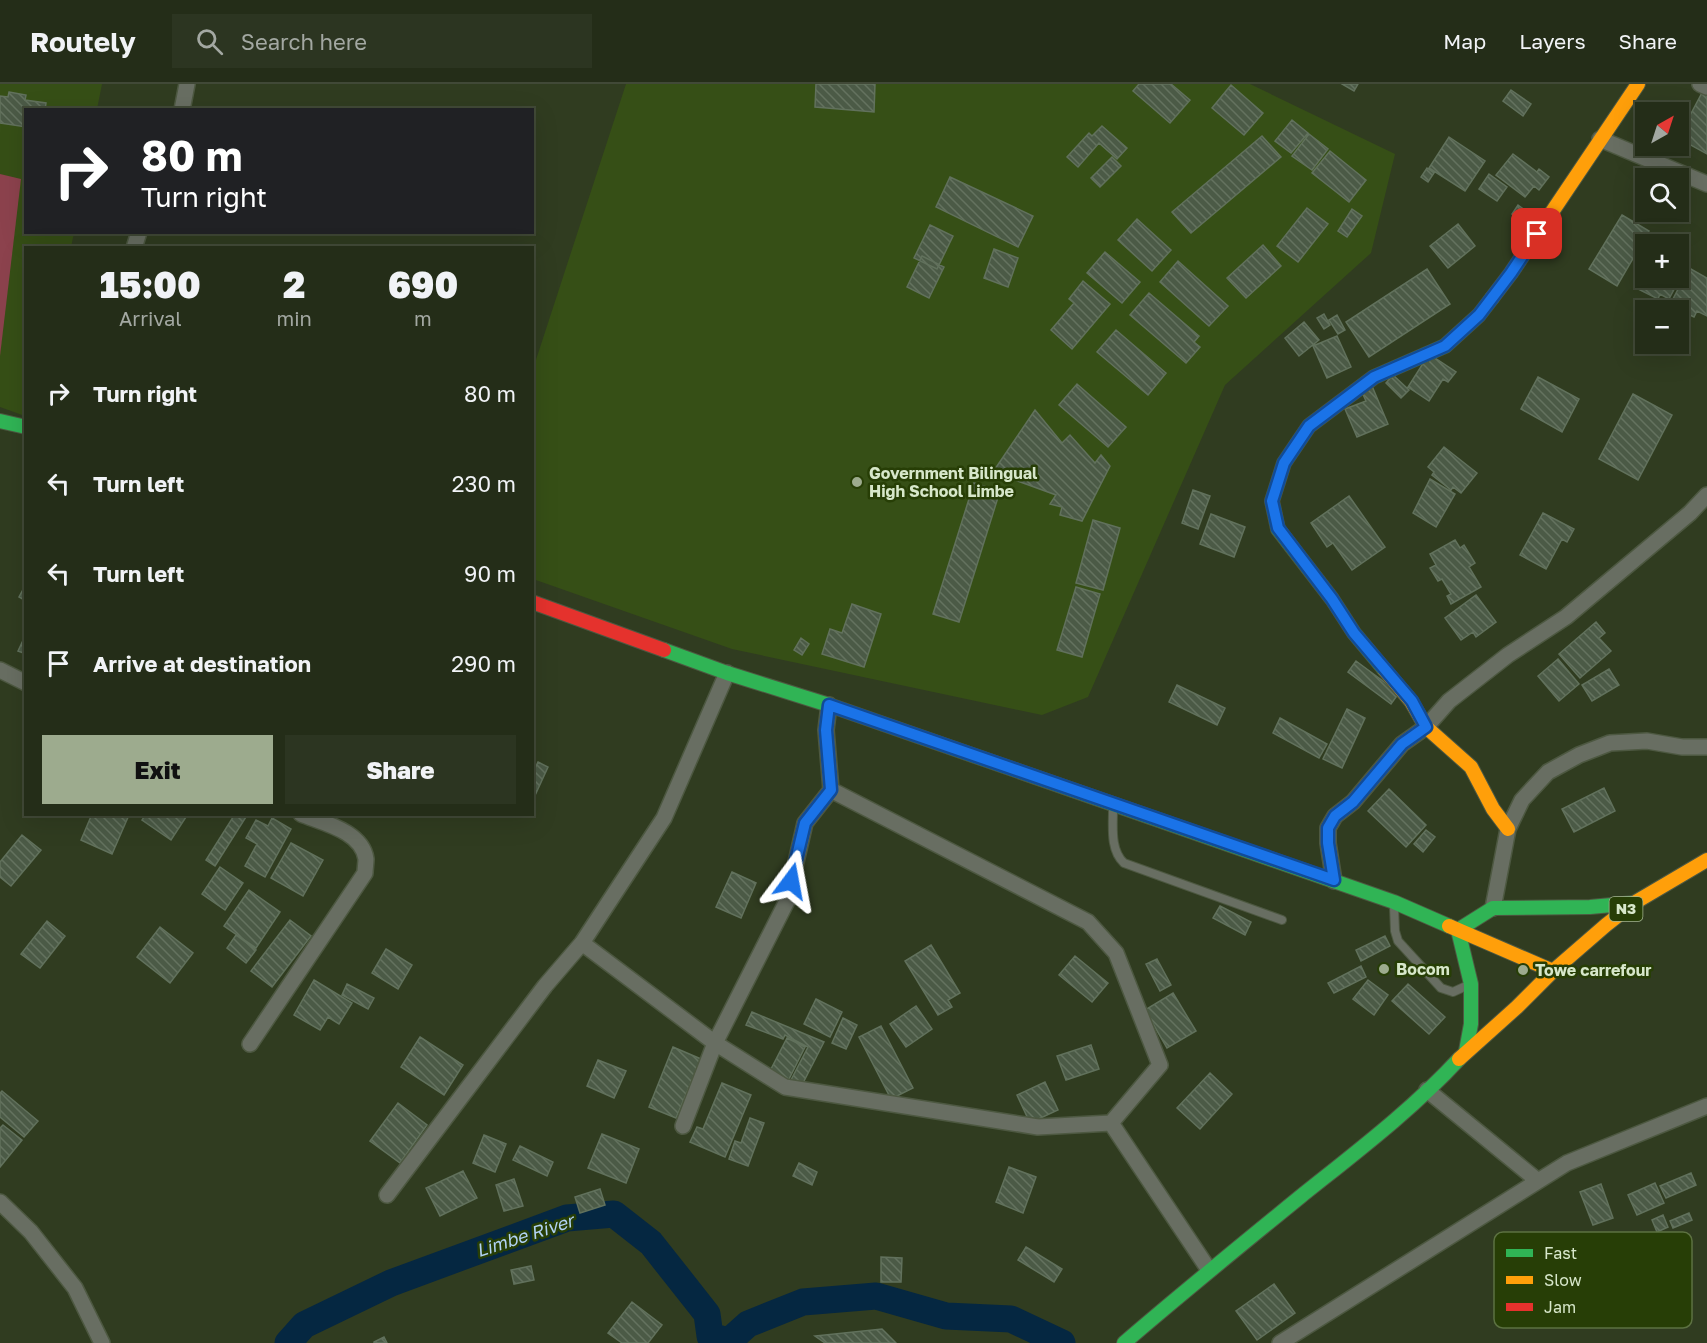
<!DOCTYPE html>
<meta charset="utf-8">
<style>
body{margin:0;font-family:"Golos Text",sans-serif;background:#2c3521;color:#f1f3f6;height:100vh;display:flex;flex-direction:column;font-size:22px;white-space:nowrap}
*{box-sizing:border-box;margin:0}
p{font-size:20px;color:#a3a8a2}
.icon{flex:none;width:33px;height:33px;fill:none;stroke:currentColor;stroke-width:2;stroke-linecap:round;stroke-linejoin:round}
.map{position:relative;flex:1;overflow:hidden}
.panel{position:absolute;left:24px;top:162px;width:510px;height:570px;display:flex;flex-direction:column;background:#242d18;border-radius:0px;box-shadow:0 6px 24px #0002,0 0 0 2px #414937}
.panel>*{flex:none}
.guide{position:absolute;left:24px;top:24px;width:510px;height:126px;border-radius:0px;box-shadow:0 6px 24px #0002,0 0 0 2px #414937;background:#202124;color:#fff;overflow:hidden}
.needle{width:39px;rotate:39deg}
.tools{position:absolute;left:1635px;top:18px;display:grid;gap:12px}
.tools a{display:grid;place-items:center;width:54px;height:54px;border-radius:0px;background:#242d18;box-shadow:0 6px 24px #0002,0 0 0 2px #414937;font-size:30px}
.pin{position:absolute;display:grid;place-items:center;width:51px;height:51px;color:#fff;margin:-26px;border-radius:12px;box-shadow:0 3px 9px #0006}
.me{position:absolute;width:66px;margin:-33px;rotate:13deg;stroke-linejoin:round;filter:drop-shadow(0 0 4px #0008)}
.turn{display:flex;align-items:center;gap:21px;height:126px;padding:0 18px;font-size:27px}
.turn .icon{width:78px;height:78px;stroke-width:2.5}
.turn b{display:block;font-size:42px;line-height:51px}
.eta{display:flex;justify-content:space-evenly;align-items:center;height:102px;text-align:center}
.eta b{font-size:36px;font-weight:800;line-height:42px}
.primary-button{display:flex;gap:12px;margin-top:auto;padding:12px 18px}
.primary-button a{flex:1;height:69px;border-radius:0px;background:#9dab8e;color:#111;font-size:24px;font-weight:800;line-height:69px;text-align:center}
.primary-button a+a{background:#2c3521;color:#f1f3f6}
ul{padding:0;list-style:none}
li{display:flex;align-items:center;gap:18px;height:90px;padding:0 18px}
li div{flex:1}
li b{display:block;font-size:22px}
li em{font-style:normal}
header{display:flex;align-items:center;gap:36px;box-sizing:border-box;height:84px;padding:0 30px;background:#242d18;border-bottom:2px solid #414937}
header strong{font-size:28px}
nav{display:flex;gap:33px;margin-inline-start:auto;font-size:21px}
.search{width:420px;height:54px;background:#2c3521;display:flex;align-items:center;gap:15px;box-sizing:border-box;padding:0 21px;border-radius:0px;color:#a3a8a2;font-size:22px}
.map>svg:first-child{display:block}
.built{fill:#364f16}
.park{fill:#8c424d}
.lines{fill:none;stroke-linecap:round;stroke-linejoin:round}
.river{stroke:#052741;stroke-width:27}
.building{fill:url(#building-back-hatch);stroke:#61715c;stroke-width:1.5}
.lane-casing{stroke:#4d5841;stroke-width:10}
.street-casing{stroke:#4d5841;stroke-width:18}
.fast-casing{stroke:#4d5841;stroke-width:16}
.slow-casing{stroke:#4d5841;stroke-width:16}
.jam-casing{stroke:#4d5841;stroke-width:16}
.lane{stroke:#686e62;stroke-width:8}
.street{stroke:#686e62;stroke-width:15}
.fast{stroke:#30b455;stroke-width:14}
.slow{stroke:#ff9f0a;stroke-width:14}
.jam{stroke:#e5322d;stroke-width:14}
.route-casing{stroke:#114b97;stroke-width:15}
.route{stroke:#1a73e8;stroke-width:10}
.poi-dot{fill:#9dab8e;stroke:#273e06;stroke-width:2}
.labels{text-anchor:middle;stroke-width:5;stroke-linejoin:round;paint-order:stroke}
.shield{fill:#273e06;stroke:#a2b48f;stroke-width:1.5}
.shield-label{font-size:15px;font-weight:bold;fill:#d7e7ca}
.poi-label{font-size:16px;font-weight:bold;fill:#d7e7ca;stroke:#273e06;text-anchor:start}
.water-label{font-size:18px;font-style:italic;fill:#b1d2f4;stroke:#273e06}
.key{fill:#273e06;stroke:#5c7141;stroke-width:1.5}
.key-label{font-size:16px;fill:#d7e7ca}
</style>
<header>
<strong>Routely</strong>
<div class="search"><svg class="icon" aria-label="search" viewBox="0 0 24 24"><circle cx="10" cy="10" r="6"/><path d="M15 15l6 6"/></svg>Search here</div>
<nav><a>Map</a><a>Layers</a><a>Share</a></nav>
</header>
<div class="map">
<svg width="1707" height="1259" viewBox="0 0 1707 1259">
<defs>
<pattern id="building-back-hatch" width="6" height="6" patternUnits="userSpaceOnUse" patternTransform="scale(1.5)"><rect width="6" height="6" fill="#4b5a46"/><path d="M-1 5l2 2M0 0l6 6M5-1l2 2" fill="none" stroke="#64725f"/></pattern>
</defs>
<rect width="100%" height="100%" fill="#303c20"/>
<path class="built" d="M0,0H102L97,25L26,26V148L74,149L71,163L26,164L25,332L0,323Z
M626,0H1250L1395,70L1371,169L1225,301L1088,613L1042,631L732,565L533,495V285Z"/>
<path class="park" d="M0,90L21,95L0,272Z"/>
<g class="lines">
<path class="river" d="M288,1259L304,1241L391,1199L567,1134L614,1130L651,1159L707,1230L710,1252L729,1257L748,1240L803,1218L876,1212L946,1232L1011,1235L1062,1259"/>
</g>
<path class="building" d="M816,0H875L874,28L815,23Z
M1139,0H1171L1190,16L1170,39L1133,7Z
M1342,0H1358L1354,7Z
M1231,1L1263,29L1244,51L1212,24Z
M1704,5L1707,7V70L1678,54Z
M1511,6L1531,20L1523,32L1503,17Z
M9,8L26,11L25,16L46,19L45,26H26V43L0,39V12L8,13Z
M1292,36L1308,49L1291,69L1275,57Z
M1102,42L1127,64L1117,75L1099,59L1078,83L1067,73L1089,49L1092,52Z
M1309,50L1328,65L1312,86L1292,72Z
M1262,52L1281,73L1191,149L1172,128Z
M1449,53L1485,77L1465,107L1429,84Z
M1330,67L1366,96L1349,118L1312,89Z
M1513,70L1537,88L1539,85L1549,93L1539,106L1534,102L1525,113L1496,91Z
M1112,73L1121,82L1100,103L1091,94Z
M1427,84L1434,89L1428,98L1421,93Z
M1489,90L1507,103L1497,117L1479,105Z
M950,93L1033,132L1018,163L936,123Z
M1518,121L1526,127L1519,135L1512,130Z
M1307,124L1328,140L1298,178L1277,162Z
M1352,125L1362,132L1347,153L1338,147Z
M1622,131L1649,147L1617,202L1589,185Z
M1137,135L1171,166L1152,187L1118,156Z
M1458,140L1475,162L1448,184L1430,162Z
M930,141L953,152L937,185L914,174Z
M1263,161L1281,182L1246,214L1227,194Z
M994,165L1018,174L1008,203L984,194Z
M1105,168L1140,198L1122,219L1087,189Z
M1679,171L1689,177L1669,215L1660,210L1658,215L1634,203L1646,181V194H1678Z
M922,172L944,183L929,214L907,203Z
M1178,177L1228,222L1209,242L1160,198Z
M1689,184L1707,194V232L1697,227L1694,233L1679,226L1682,220L1673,215Z
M1427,185L1450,220L1369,273L1346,238Z
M1083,197L1110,220L1072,265L1051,246L1074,219L1069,215Z
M1149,209L1199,252L1194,258L1200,263L1186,279L1130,231Z
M1324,230L1330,241L1324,245L1317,234Z
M1337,231L1345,246L1338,250L1329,236Z
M1304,238L1319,256L1299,272L1285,254Z
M1116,246L1166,289L1148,311L1097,268Z
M1337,252L1351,283L1327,294L1313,262Z
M1429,270L1456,288L1448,298L1443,295L1429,317L1408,303Z
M1393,291L1409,306L1401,314L1386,299Z
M1538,293L1579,315L1562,348L1521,325Z
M1077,300L1126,343L1108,363L1059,321Z
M1372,302L1388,340L1357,353L1345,325L1366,317L1361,306Z
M1633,310L1672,331L1638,396L1599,375Z
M1035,326L1062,359L1070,351L1095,379L1101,371L1110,382L1082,437L1060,431L1062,423L1050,420L1056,411L993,388Z
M1444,363L1477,389L1461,409L1453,403L1451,406L1432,391L1434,388L1428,383Z
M1430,395L1455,410L1436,443L1413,429Z
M974,399L1000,407L959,538L933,530Z
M1193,406L1210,412L1198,445L1182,439Z
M1349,412L1385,463L1352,486L1333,459L1327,463L1311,439Z
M1543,429L1574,445L1567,458L1562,455L1546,485L1520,471Z
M1211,430L1245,443L1234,473L1200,460Z
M1093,436L1120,444L1103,506L1076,499Z
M1455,456L1460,464L1464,461L1475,479L1469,483L1481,503L1451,520L1447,512L1451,510L1442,495L1438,497L1430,484L1436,481L1430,470Z
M26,500V517L19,513Z
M1076,503L1100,510L1082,573L1057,566Z
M1476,511L1496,538L1476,553L1473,548L1461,556L1445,534Z
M852,520L881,530L864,583L822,570L830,545L842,549Z
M1596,538L1605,549L1599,554L1611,567L1580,594L1559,570Z
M26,550V570L18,567Z
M801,554L809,560L802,571L794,566Z
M1558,575L1579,600L1559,617L1538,592Z
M1356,577L1399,609L1391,620L1348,588Z
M1609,585L1619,601L1592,617L1582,601Z
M1177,601L1225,624L1217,641L1169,618Z
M1347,625L1365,634L1342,684L1323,675Z
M1280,634L1327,660L1319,674L1273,649Z
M538,678L548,683L532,718V691Z
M1604,704L1615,727L1574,748L1562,725Z
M1389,705L1426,741L1406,763L1368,727Z
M92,730L129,731L112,770L81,756Z
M146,730H188L171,756L142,736Z
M235,730H242L246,733L215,782L206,776Z
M272,734L291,745L265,793L245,782L257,760L246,754L256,736L268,742Z
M1426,746L1435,753L1423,768L1414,760Z
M22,751L41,766L11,802L0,793V778Z
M291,759L323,776L303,812L271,794Z
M220,783L243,799L225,826L202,810Z
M732,788L756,799L741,834L716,823Z
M249,806L280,828L256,864L224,842Z
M1220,822L1251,838L1245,851L1213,834Z
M290,836L311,852L272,903L251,887Z
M47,837L65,852L40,884L21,870Z
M160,843L193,869L170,899L137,873Z
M236,851L256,866L246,879L227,864Z
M1385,852L1390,862L1361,877L1356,866Z
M931,861L960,909L948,916L952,923L938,931L905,877Z
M386,865L412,881L398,905L372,889Z
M1075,872L1108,899L1092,918L1059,891Z
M1157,875L1171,901L1160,907L1146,880Z
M1361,882L1366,893L1334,909L1328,899Z
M314,896L352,919L339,940L328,933L320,946L294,931Z
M1368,896L1388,911L1374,931L1353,915Z
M347,900L374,914L368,925L342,911Z
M1408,900L1445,933L1429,950L1392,917Z
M1173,909L1196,947L1167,964L1145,926Z
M816,915L842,928L830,953L804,940Z
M916,922L932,945L906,963L890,940Z
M752,928L824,958L801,1003L791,996L808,963L785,951L783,955L746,941Z
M843,934L857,941L846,965L832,959Z
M881,942L913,1004L891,1015L859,953Z
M420,953L463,981L444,1011L401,983Z
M787,954L805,963L788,997L770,987Z
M1091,961L1099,985L1066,996L1057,972Z
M673,963L701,975L676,1034L649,1023Z
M598,976L626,987L614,1014L587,1002Z
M1210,989L1232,1010L1200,1045L1177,1024Z
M1045,998L1058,1026L1030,1039L1017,1011Z
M722,999L751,1011L725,1073L690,1058L697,1043L703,1045Z
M2,1007L38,1037L24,1053L0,1033V1009Z
M398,1019L427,1041L400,1079L370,1057Z
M750,1034L764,1039L748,1082L729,1075L735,1057L741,1059Z
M3,1041L22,1056L0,1083V1044Z
M602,1050L639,1065L626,1099L588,1084Z
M484,1051L506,1060L495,1088L473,1079Z
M520,1062L553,1078L547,1092L513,1076Z
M799,1079L817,1088L812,1101L793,1092Z
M1009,1083L1036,1093L1023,1129L996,1118Z
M463,1087L477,1114L440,1132L426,1104Z
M1691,1089L1696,1101L1666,1114L1660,1102Z
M514,1095L523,1122L504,1127L496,1101Z
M1655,1099L1664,1119L1637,1131L1628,1111Z
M1601,1100L1613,1134L1593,1141L1580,1108Z
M600,1105L605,1121L580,1129L575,1113Z
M1689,1129L1692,1136L1673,1144L1670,1137Z
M1663,1131L1668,1143L1657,1148L1652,1136Z
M1026,1163L1062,1185L1054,1198L1018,1176Z
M881,1173L902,1174L901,1198H881Z
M531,1182L534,1196L514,1200L511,1186Z
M1274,1200L1295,1229L1257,1256L1236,1227Z
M632,1218L662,1241L648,1259H622L608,1249Z
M882,1245L896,1259H825L815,1252Z
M384,1253L387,1259H374V1258Z"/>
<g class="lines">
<defs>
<path id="lane" d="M1113,725C1113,743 1110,766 1124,779L1282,836
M1394,823L1395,847L1398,857L1441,904L1453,908L1464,903"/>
<path id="street" d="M1700,0L1707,3
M182,26L187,0
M1600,55L1707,100
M134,164L139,148
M0,586L26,599
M829,621L826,646L831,706L1088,838L1116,869L1160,981L1111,1039L1209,1186
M831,706L805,739L787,817L715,959L785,1003L1038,1043L1111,1039
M1334,797L1328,759V744L1335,732L1353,718L1402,660L1426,643L1449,617L1508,571L1566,533L1690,429L1707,411
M1493,824L1508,745L1522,716L1548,688L1579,671L1610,659L1647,657L1682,663H1707
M582,859L715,959L683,1042
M250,960L365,789C365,785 366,779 366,775C362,747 323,739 301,730
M1427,1006L1538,1097
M387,1111L545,902L582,859L664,734L727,589
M0,1118L31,1148L75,1204L102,1259
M1280,1259L1567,1079L1707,1022"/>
<path id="fast" d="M0,337L26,343
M664,566L727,589L829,621L1394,818L1449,842
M1384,585L1354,549L1332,515L1278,445L1272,417L1284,379L1309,342L1374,293L1445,262L1479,231L1492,214
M1466,967L1471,940V900L1458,846L1493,824L1590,823L1634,819
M1124,1259C1182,1209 1241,1161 1300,1113C1355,1069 1412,1026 1459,975"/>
<path id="slow" d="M1492,214L1511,189L1638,0
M1384,585L1411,617L1426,643L1471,683L1493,725L1508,745
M1449,842L1553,887
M1459,975L1517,923L1553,887L1606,841L1634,819L1707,776"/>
<path id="jam" d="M532,518L664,566"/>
</defs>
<use href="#lane" class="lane-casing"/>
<use href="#street" class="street-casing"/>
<use href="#fast" class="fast-casing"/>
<use href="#slow" class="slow-casing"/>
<use href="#jam" class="jam-casing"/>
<use href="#lane" class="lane"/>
<use href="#street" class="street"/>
<use href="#fast" class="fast"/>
<use href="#slow" class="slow"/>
<use href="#jam" class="jam"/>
</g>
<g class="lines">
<defs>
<path id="route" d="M791,797L805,739L831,706L826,646L829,621L1334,796L1328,759V744L1335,732L1353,718L1402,660L1426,643L1412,617L1354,549L1332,515L1278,444L1272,417L1284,379L1309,342L1374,293L1445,262L1479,231L1511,189L1537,150"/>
</defs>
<use href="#route" class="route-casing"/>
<use href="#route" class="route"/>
</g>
<g class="poi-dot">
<circle cx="857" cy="398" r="6"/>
<circle cx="1384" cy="885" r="6"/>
<circle cx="1523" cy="886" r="6"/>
</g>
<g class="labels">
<rect class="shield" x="1609.5" y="813" width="33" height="24" rx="4.5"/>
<g class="shield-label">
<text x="1626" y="830">N3</text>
</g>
<g class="poi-label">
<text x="869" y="395">Government Bilingual<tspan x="869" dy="18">High School Limbe</tspan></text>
<text x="1396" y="891">Bocom</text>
<text x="1535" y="892">Towe carrefour</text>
</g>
<g class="water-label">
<text transform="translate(525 1152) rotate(-18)" y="6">Limbe River</text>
</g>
</g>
<rect x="1494" y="1148" width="198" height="96" rx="9" class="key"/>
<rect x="1506" y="1165" width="27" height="8" fill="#30b455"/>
<rect x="1506" y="1192" width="27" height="8" fill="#ff9f0a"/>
<rect x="1506" y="1219" width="27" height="8" fill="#e5322d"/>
<g class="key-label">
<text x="1544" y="1175">Fast</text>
<text x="1544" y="1202">Slow</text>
<text x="1544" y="1229">Jam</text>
</g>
</svg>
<div class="tools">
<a><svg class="needle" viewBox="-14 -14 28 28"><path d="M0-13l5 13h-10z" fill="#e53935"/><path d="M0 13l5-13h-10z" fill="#a3a8a2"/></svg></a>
<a><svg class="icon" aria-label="search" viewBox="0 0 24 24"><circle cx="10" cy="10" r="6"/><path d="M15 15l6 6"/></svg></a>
<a>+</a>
<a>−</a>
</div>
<div class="pin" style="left:1537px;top:150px;background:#d93025"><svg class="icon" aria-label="arrive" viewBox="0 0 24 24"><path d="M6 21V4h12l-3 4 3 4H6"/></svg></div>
<svg class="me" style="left:791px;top:797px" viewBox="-20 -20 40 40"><path d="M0-17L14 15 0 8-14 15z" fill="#1a73e8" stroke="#fff" stroke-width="4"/></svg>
<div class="guide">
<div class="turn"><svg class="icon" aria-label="right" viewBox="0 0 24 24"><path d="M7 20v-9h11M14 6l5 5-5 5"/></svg><div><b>80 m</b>Turn right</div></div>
</div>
<section class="panel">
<div class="eta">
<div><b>15:00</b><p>Arrival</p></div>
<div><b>2</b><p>min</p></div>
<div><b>690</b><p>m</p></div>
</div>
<ul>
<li><svg class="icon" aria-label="right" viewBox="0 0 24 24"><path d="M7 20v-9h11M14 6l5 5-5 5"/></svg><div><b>Turn right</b></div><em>80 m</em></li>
<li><svg class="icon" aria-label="left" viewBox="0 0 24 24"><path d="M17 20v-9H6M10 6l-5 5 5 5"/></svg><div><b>Turn left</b></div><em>230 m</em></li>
<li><svg class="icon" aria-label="left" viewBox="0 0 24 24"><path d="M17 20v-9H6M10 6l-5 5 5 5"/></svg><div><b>Turn left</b></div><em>90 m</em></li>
<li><svg class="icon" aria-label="arrive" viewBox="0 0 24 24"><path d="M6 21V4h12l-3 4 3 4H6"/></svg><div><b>Arrive at destination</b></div><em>290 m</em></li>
</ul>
<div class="primary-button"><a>Exit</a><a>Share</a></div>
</section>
</div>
